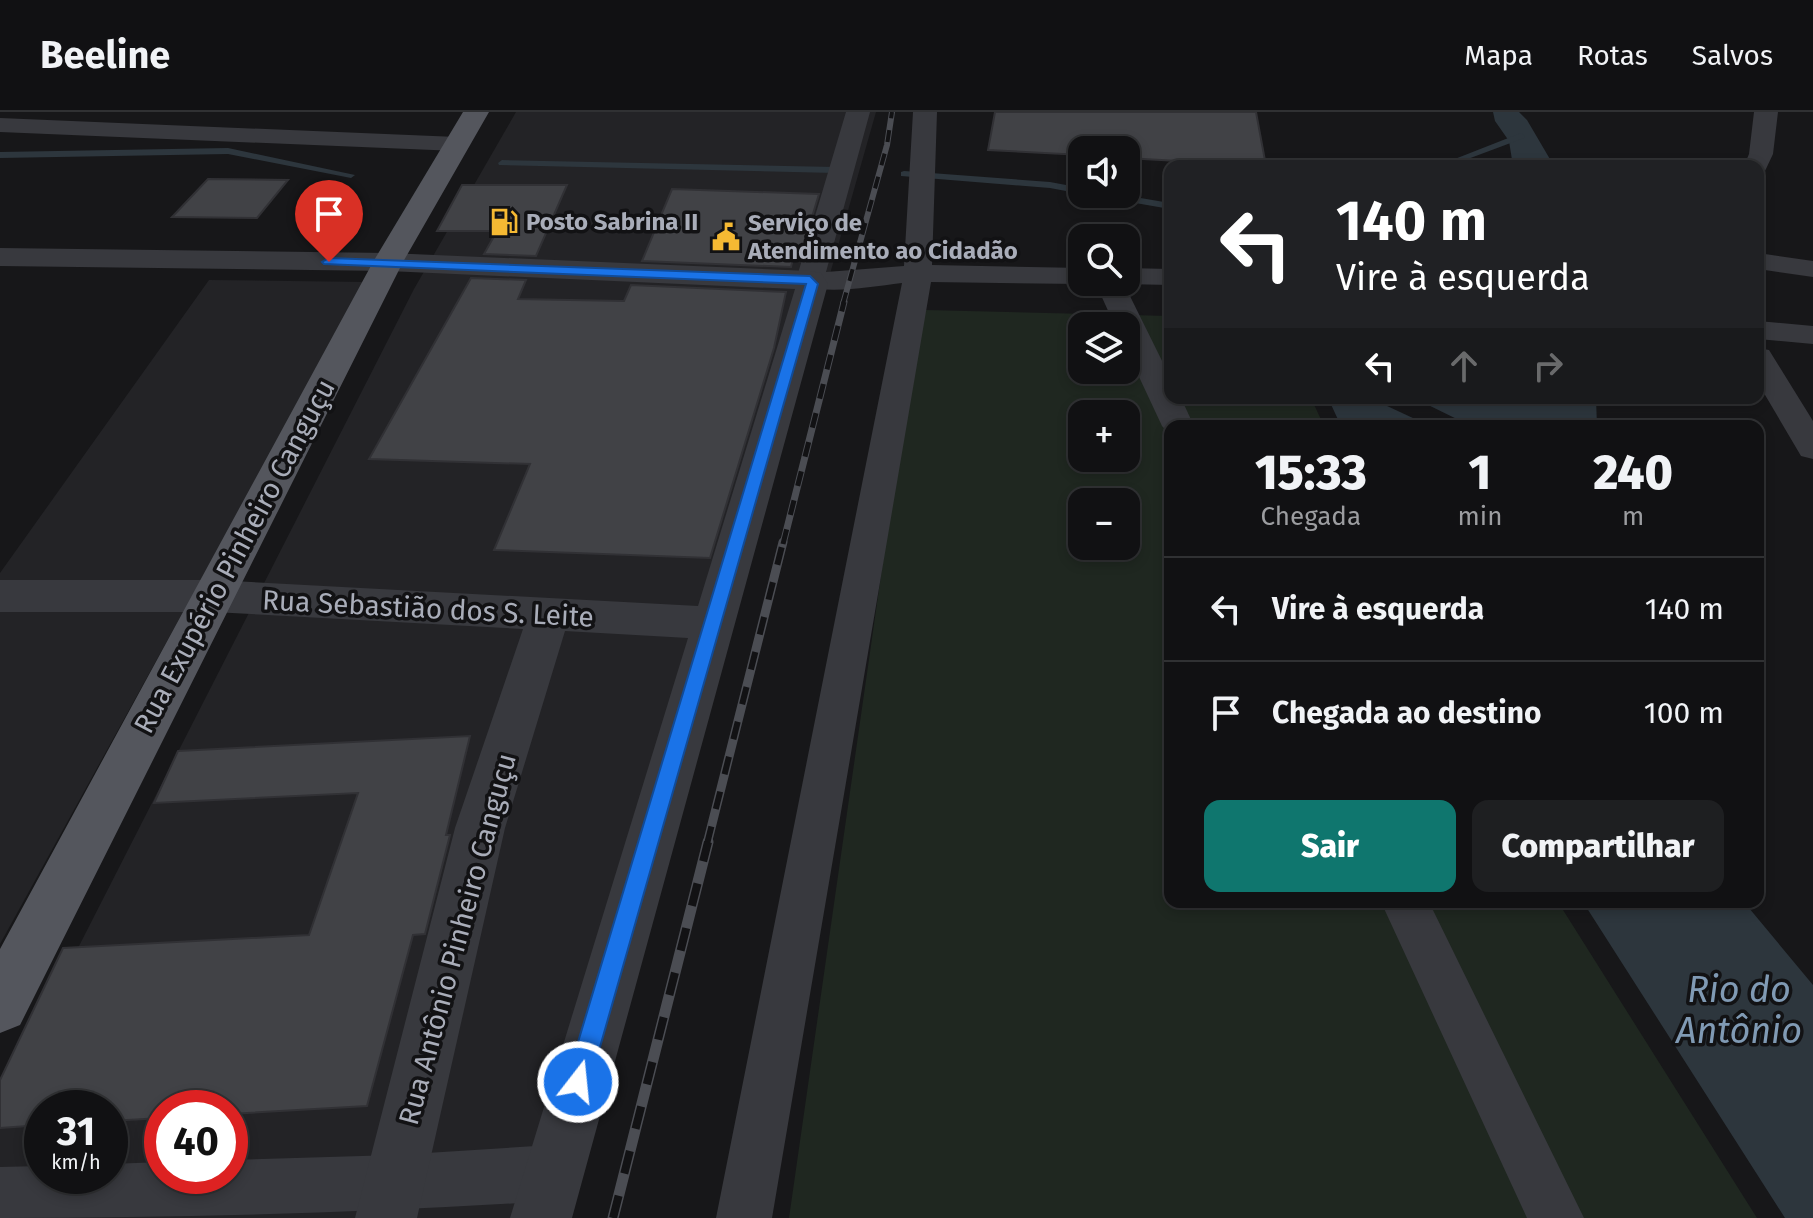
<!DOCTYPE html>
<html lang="pt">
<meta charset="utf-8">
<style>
body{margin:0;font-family:"Fira Sans",sans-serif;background:#1e1f21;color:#f1f3f6;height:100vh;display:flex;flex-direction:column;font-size:30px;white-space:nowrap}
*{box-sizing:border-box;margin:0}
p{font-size:26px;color:#9c9da0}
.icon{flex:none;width:44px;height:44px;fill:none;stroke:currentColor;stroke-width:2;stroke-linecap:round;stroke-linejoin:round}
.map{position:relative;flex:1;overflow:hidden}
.sheet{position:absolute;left:1164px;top:308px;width:600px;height:488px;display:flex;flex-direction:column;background:#111113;border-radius:16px;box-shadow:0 4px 12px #0003,0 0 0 2px #303133}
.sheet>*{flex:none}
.hud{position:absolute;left:1164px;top:48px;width:600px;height:244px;border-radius:16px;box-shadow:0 4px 12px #0003,0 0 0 2px #303133;background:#202124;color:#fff;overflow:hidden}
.controls{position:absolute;left:1068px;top:24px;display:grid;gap:16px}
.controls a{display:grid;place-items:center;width:72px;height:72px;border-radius:16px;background:#111113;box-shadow:0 4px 12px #0003,0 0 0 2px #303133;font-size:40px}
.speed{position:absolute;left:24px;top:978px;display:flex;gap:16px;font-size:40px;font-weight:700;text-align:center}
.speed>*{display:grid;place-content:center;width:104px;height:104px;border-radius:50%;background:#111113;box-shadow:0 4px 12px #0003,0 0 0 2px #303133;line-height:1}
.speed small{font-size:20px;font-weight:400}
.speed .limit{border:12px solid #d22;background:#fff;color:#111}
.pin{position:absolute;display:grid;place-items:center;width:68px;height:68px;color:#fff;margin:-82px -34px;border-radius:50% 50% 50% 0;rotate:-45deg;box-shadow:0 0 8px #0007}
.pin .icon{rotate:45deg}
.me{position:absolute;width:88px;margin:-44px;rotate:16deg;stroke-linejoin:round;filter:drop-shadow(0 0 6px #0008)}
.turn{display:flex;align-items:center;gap:28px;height:168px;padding:0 40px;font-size:36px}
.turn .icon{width:104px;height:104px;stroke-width:2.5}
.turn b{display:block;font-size:56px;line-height:68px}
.lanes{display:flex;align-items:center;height:76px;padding:0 40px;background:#0003;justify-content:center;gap:40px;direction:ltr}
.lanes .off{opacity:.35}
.eta{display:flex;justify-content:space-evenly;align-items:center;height:136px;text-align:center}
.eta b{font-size:48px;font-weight:800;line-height:56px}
.action{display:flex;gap:16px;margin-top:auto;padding:16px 40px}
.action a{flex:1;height:92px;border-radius:16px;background:#0f766e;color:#fff;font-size:32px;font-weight:800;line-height:92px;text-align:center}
.action a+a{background:#1e1f21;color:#f1f3f6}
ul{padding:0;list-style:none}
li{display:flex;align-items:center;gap:24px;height:104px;padding:0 40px;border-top:2px solid #303133}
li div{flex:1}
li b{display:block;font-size:30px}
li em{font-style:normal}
header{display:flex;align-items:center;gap:48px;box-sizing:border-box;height:112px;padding:0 40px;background:#111113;border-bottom:2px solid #303133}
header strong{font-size:38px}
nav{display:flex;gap:44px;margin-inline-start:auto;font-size:28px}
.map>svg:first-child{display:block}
.built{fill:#232326;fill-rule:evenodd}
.green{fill:#1f2720;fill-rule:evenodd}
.water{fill:#2d363d}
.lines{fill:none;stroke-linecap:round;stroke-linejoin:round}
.stream{fill:#2d363d;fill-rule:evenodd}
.building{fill:#414246;stroke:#313135;stroke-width:2}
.minor{fill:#38393e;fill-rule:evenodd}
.tertiary{fill:#38393e;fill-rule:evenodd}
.primary{fill:#54565d;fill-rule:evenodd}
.rail-far3-casing{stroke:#4b4d53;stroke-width:6}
.rail-far2-casing{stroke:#4b4d53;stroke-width:7}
.rail-far1-casing{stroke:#4b4d53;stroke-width:9}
.rail-casing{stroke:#4b4d53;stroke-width:11}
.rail-far3{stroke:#121214;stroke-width:4;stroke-dasharray:12;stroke-linecap:butt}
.rail-far2{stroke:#121214;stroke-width:5;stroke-dasharray:15;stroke-linecap:butt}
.rail-far1{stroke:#121214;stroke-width:6;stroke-dasharray:18;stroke-linecap:butt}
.rail{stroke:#121214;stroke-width:8;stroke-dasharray:23;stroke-linecap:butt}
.route{fill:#1a73e8;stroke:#114b97;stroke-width:2}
.labels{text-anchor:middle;stroke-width:7;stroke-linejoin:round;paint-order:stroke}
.far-poi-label{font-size:24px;font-weight:bold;fill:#a9adb9;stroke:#121214;text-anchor:start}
.street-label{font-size:28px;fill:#a9adb9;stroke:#121214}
.near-water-label{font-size:36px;font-style:italic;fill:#809ab4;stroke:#121214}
</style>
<header>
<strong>Beeline</strong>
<nav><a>Mapa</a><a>Rotas</a><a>Salvos</a></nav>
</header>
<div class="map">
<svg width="1813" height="1106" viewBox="0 0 1813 1106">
<rect width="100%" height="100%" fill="#171719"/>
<path class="built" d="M516,0H876L562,1106H0V989L414,177ZM42,996H110V1064H42ZM162,996H230V1064H162Z
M209,168L365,170L0,832V461Z"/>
<path class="green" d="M926,198L1170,204V286H1311L1324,314H1170V790H1558L1757,1106H789L913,240ZM1082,214H1126V258H1082ZM1082,302H1126V346H1082ZM1082,390H1126V434H1082Z"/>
<path class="water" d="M1493,0H1519L1527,8L1554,54H1513L1509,29L1495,9Z
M1328,286H1370L1430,314H1341Z
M1414,286H1596L1597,314H1471Z
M1583,790H1744L1813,873V1106H1785Z"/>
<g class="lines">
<path class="stream" d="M1521,21L1525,24L1524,26L1449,54H1437Z
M228,36L355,63L351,66L228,42L0,46V40Z
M502,48L835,55L839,58L835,61L499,53L498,51Z
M904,59L1050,70L1082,76V82L1050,76L901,64V60Z
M1097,82H1117L1170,91V97L1101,85Z"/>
</g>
<path class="building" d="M995,0H1256L1266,54L1126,46V38H1082V43L988,38Z
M208,67L288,68L257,106L172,105Z
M462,73H567L536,144L484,142L497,119H437Z
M672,77L819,82L803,135H796L791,155L642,149Z
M471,166L526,168L518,187L624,189L631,173L786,180L774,236L710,446L494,438L530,352L369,347Z
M470,624L446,723H450L425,822L413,823L367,994L230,1002V996H162V1006L110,1009V996H42V1013L0,1016V968L63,836L309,823L358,681L154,691L178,639Z"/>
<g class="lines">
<path class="minor" d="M846,0H870L826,160L904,154L913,0H937L932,153L1082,156V170H1092L1082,172L931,170L772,1106H716L902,171C869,175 833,182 800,174L796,168Z
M1754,0H1778L1773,42L1765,59L1758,61V54H1744L1749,42Z
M0,6L457,25L466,27L469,32L466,37L457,39L0,20Z
M1758,141L1813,149V165L1758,157Z
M1126,156L1170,157V173L1124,172L1170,265V286H1181L1194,314H1170V323L1162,314L1126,237V214H1115L1095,170H1126Z
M1758,209L1813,214V232L1758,227Z
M1758,236L1769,238L1813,309V347L1801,344L1758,271Z
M1381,790H1429L1584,1106H1527Z
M551,1033L571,1041L579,1061L571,1081L551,1089C367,1101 184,1106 0,1106V1055L42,1054V1064H110V1052L162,1050V1064H230V1048L395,1043Z"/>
<path class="tertiary" d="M0,136L388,141L810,159L821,161L828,172L572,1106H510L688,526L565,519L505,716L417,1106H355L455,716L523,517L213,500H0V468H213L698,494L795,177L388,159L0,154Z"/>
<path class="primary" d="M463,0H489L403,150L20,913L0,921V837L373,150Z"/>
<defs>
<path id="rail-far3" d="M843,192L887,33L892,0"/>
<path id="rail-far2" d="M783,432L844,190"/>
<path id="rail-far1" d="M707,732L783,430"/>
<path id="rail" d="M613,1106L708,730"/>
</defs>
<use href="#rail-far3" class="rail-far3-casing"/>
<use href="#rail-far2" class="rail-far2-casing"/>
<use href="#rail-far1" class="rail-far1-casing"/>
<use href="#rail" class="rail-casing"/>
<use href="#rail-far3" class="rail-far3"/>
<use href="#rail-far2" class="rail-far2"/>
<use href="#rail-far1" class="rail-far1"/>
<use href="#rail" class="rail"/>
</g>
<path class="route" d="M329,146L810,164L818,172L590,970L587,978L578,982L570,978L566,970L806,172L324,152L322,150Z"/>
<defs>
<symbol id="fuel-bare" viewBox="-9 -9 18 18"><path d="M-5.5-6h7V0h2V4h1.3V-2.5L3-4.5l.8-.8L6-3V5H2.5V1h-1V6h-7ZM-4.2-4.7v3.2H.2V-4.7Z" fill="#f5b933" stroke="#121214" stroke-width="2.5" paint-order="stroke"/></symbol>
<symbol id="civic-bare" viewBox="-9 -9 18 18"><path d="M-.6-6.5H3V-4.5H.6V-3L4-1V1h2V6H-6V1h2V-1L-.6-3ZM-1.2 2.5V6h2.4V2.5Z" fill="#f5b933" stroke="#121214" stroke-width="2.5" paint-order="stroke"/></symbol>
</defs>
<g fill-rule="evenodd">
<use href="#fuel-bare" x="484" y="90" width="40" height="40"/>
<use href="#civic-bare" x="706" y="105" width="40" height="40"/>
</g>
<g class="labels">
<g class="far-poi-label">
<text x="526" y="118">Posto Sabrina II</text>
<text x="748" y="119">Serviço de<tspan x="748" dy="28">Atendimento ao Cidadão</tspan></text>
</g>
<g class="street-label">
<text transform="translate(234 444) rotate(-62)" y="10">Rua Exupério Pinheiro Canguçu</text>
<text transform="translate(428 496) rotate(3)" y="10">Rua Sebastião dos S. Leite</text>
<text transform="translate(457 827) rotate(-75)" y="10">Rua Antônio Pinheiro Canguçu</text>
</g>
<g class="near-water-label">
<text x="1739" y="890">Rio do<tspan x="1739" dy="41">Antônio</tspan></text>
</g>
</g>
</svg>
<div class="controls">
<a><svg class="icon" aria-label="sound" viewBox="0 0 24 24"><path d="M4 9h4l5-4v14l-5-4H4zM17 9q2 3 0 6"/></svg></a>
<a><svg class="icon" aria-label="search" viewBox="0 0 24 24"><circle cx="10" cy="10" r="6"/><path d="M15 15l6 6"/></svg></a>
<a><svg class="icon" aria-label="layers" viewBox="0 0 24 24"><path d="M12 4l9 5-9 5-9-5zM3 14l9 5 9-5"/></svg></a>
<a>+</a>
<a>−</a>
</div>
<div class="speed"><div>31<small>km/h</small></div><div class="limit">40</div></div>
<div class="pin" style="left:329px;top:150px;background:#d93025"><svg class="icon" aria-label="arrive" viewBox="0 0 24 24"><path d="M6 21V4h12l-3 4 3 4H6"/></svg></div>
<svg class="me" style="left:578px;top:970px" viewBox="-20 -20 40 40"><circle r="17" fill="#1a73e8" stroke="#fff" stroke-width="3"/><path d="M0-11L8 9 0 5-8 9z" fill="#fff"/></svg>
<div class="hud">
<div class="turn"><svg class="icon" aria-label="left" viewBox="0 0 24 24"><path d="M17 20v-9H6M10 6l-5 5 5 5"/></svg><div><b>140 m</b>Vire à esquerda</div></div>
<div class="lanes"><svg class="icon" aria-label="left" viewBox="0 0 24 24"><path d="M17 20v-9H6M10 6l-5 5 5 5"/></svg><svg class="icon off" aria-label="ahead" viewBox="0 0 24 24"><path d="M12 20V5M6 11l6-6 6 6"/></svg><svg class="icon off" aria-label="right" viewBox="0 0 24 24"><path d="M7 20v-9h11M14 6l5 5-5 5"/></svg></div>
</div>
<section class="sheet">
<div class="eta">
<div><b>15:33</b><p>Chegada</p></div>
<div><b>1</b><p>min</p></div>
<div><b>240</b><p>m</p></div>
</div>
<ul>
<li><svg class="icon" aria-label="left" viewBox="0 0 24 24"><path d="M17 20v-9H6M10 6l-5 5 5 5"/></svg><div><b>Vire à esquerda</b></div><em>140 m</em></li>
<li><svg class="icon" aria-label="arrive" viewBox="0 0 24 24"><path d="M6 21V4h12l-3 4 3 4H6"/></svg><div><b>Chegada ao destino</b></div><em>100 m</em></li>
</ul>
<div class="action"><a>Sair</a><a>Compartilhar</a></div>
</section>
</div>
